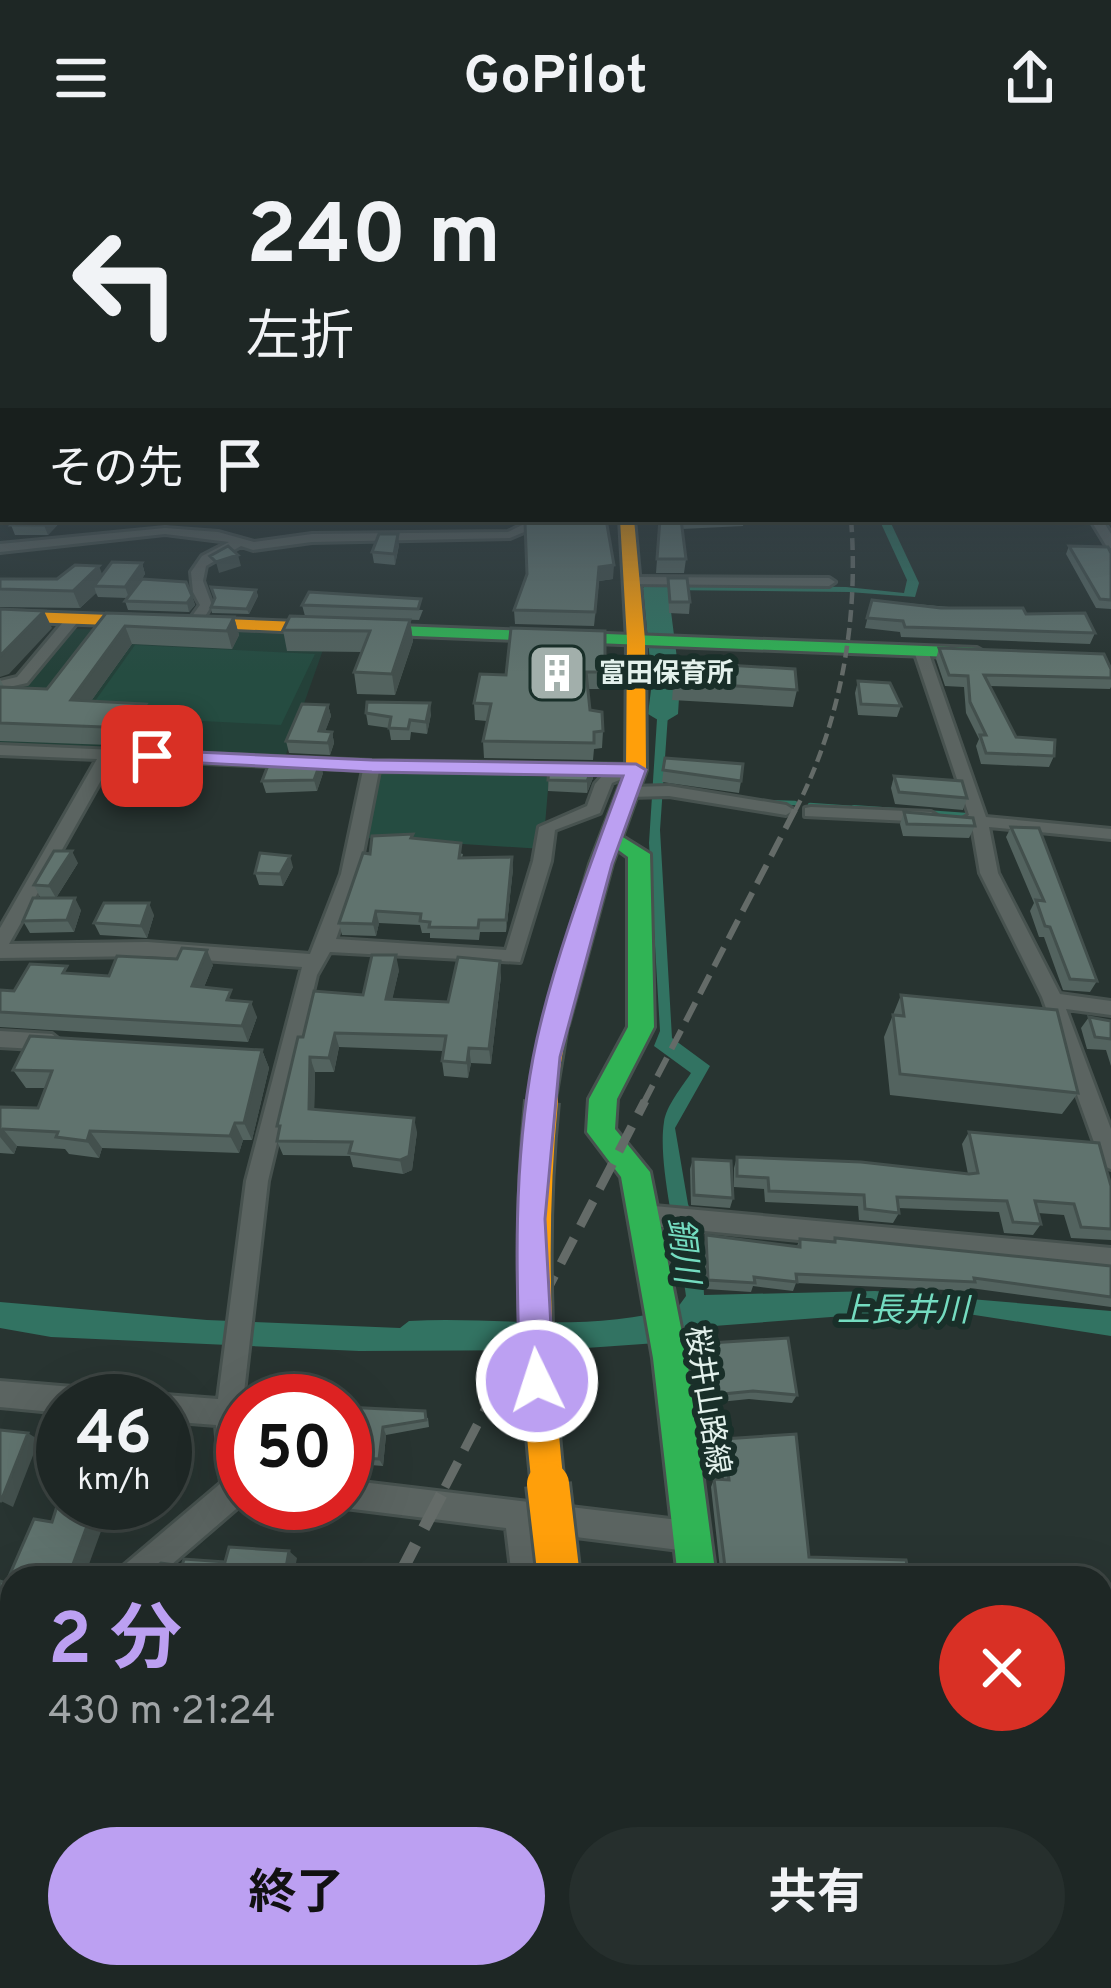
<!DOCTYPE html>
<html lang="ja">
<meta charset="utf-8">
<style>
body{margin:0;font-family:Overpass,"Noto Sans JP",sans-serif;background:#262f2d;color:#f1f3f6;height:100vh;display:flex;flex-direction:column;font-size:45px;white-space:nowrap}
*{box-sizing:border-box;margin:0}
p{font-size:39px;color:#a1a5a7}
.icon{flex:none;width:66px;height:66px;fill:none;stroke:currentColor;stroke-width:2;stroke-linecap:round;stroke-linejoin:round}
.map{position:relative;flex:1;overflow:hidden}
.sheet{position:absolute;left:0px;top:1410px;width:1113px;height:423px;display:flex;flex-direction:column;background:#1e2725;border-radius:36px 36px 0 0;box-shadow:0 12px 48px #0002,0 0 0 3px #3c4442}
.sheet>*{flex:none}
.top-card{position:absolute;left:0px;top:0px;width:1113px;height:366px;box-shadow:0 12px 48px #0002,0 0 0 3px #3c4442;background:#1e2725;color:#f1f3f6;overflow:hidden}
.speed{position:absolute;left:36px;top:1218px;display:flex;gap:24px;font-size:60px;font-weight:700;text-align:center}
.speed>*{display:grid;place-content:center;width:156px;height:156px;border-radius:50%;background:#1e2725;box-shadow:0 12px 48px #0002,0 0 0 3px #3c4442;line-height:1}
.speed small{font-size:30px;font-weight:400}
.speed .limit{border:18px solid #d22;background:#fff;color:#111}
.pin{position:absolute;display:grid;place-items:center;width:102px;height:102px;color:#fff;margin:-51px;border-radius:24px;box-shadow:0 6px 18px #0006}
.me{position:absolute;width:132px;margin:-66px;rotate:356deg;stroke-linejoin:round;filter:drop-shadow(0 0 9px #0008)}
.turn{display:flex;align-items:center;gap:42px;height:252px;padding:0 48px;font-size:54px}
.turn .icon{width:156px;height:156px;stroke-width:2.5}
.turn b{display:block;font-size:84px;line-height:102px}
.then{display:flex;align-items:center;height:114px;padding:0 48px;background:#0003;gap:24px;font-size:45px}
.round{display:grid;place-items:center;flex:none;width:126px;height:126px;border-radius:63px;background:#262f2d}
.overview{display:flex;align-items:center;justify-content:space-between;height:204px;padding:0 48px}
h1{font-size:72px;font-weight:700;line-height:90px;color:#bca0f2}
.primary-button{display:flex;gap:24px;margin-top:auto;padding:24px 48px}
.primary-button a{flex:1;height:138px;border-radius:72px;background:#bca0f2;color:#111;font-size:48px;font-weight:700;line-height:138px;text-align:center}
.primary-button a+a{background:#262f2d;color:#f1f3f6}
header{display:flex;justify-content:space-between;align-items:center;height:156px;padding:0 48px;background:#1e2725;font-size:54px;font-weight:700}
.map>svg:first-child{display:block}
.built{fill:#244139}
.green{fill:#254c41}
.water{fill:#327362}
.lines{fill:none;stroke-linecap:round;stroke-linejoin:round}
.stream-far1{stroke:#327362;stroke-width:4.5}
.stream{stroke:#327362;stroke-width:6}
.river{fill:#327362;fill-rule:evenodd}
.street-casing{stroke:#47524f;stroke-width:6}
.fast-casing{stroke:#47524f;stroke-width:6}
.slow-casing{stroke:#47524f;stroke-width:6}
.street{fill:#5b6461;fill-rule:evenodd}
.fast{fill:#30b455;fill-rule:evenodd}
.slow{fill:#ff9f0a;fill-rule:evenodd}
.rail-far3{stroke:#646b68;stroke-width:4.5;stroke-dasharray:12 6;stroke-linecap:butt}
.rail-far2{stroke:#646b68;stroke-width:6;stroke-dasharray:21 10;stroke-linecap:butt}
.rail-far1{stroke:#646b68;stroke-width:9;stroke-dasharray:28 14;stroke-linecap:butt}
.rail{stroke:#646b68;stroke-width:12;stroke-dasharray:38 18;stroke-linecap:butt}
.slow-bridge-far2-casing{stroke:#47524f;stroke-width:30;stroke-linecap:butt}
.slow-bridge-far1-casing{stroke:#47524f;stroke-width:38;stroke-linecap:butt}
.slow-bridge-casing{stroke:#47524f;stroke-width:48;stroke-linecap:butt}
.slow-bridge-far2{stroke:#ff9f0a;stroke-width:24}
.slow-bridge-far1{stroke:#ff9f0a;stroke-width:32}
.slow-bridge{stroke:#ff9f0a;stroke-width:42}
.wall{fill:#53635f}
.shaded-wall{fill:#43504d}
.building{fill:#60736e;stroke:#43504d;stroke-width:3}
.route{fill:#bca0f2;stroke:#7a689d;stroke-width:3}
.labels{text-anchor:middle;stroke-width:12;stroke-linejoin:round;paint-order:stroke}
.far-poi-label{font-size:27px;font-weight:bold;fill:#e3f1ec;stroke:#192f29;text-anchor:start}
.street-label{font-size:30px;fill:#e3f1ec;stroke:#192f29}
.water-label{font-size:33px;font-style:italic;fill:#74dcc0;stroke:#192f29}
</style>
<header><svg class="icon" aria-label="menu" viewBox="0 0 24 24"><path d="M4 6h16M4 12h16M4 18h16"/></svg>GoPilot<svg class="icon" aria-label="share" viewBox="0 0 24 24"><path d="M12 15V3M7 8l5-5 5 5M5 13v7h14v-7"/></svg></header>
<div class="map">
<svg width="1111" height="1832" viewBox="0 0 1111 1832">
<rect width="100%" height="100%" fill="#283431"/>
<path class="built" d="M69,473L329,477L284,604L0,591V545H10Z"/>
<path class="green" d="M135,489L315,498L281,569L85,559Z
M381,614L549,621L543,693L367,682Z"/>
<path class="water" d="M879,363H889L919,427L915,441L849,436L662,434L666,472H657L651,428L846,431L904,437L907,424Z
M661,501H672L660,674L672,882L710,910L675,972L688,1048L701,1081L704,1139L875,1135L1111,1155V1180L936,1153L714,1170L657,1187L558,1194L359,1195L51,1181L0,1172V1146L207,1164L400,1172L409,1165C500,1160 590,1178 678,1151L686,1140C680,1095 657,1009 664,966C666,950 682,931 691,917L654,890L660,875L649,687Z"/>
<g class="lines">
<path class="stream-far1" d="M761,646L795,647
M810,649L897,655"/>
<path class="stream" d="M854,652L969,660"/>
<path class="river" d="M671,424L684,432L669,440L680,526L678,558L663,567L648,558L652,526L643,432L647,427Z"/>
<defs>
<path id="street" d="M0,270H3V276H0Z
M1110,334H1111V340H1110Z
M525,363H537L531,373L510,382L312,386L253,394L241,390L206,410L203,425L212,449L199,470L194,471L187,467L200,449L193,436L191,416L202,400L229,386L165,378L0,396V388L165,372L218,376L254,386L312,378L508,376L522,369Z
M1090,363H1102L1111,378V392L1107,391Z
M632,421L829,422L835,426L829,430L628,428L626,425Z
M69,459L81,462L27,527L0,533V525L17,521Z
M916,492L928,495L986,661L1111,673V683L989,671L998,717L1060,838L1111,845V859L1066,853L1111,973V1013L1103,1010L1100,1003L1042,841L980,717L972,670L960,664L969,659L914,495Z
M0,589L372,605L636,609L644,614L612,627L600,657L555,674L551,705L520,806L330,796L317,819L268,1025L243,1245V1347L156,1422H118L122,1411L221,1327L216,1269L165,1265V1245H154L165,1239L218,1243L246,1025L302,811L147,800L0,802V772L97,603L0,599ZM113,603L363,614L341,718L310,798L147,786L9,788ZM379,615L604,618L595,628L587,650L539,671L533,705L506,794L336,783L359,718Z
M669,630L786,649L794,654L786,659L669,640L629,641L621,636L629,631Z
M811,651L931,656L939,661L931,666L805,660V652Z
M0,875L52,878L62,886L52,894L0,891Z
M643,1049L1111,1092V1114L643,1069L635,1066L631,1059L635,1052Z
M0,1225L85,1232L94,1236L98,1245H63V1257L0,1251Z
M345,1324L695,1366L705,1371L710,1381L705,1391L695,1396L536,1376L542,1422H512L506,1372L345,1352L335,1347H345Z
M12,1509V1547L0,1552V1515Z
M554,1821H590L589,1832H553Z"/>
<path id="fast" d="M372,469L977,492L986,497L977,502L366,478L363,474Z
M613,675L650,698L654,871L617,943L615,973L650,1016L687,1202L716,1422H678L653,1202L621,1021L587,976L589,943L628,871V701L602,682Z
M1101,1681L1111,1682V1726L1101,1725Z
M587,1821H635L637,1832H589Z"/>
<path id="slow" d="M620,363H634L645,484L646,614L612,708L568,869L555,879L542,869L590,708L626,614L627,484Z
M0,455L138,460L146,465L138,470L0,465Z
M198,462L324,467L333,472L324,477L192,471L190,467Z
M689,1821H737L738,1832H690Z"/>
</defs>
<use href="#street" class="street-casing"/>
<use href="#fast" class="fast-casing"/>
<use href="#slow" class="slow-casing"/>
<use href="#street" class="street"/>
<use href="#fast" class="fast"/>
<use href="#slow" class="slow"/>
<path class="rail-far3" d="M795,655C841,566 859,463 851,363"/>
<path class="rail-far2" d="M643,948L796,652"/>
<path class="rail-far1" d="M445,1331L645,945"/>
<path class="rail" d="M398,1422L447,1328
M164,1832L170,1821
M191,1832L197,1821"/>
<defs>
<path id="slow-bridge-far2" d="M542,948L555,869"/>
<path id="slow-bridge-far1" d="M542,945C529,1074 534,1201 548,1331"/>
<path id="slow-bridge" d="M548,1328L559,1422"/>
</defs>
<use href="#slow-bridge-far2" class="slow-bridge-far2-casing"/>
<use href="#slow-bridge-far1" class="slow-bridge-far1-casing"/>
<use href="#slow-bridge" class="slow-bridge-casing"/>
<use href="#slow-bridge-far2" class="slow-bridge-far2"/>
<use href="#slow-bridge-far1" class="slow-bridge-far1"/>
<use href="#slow-bridge" class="slow-bridge"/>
</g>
<path class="wall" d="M63,363L48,379H15L11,369Z
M660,363H744L743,370L682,373L686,403L684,417H656Z
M399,389L395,409L374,407L372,396Z
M1069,390L1111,397V453L1096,452L1066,398Z
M142,407L145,418L141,424L192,440L195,449L189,456L128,454L125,445L127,442L98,441L96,437L80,452L0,451V423H57L102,419Z
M527,418L613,423L599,425L594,470L515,468L514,454Z
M668,422L690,446L689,458L669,457Z
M256,434L258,440L249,458L212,457L211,451Z
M872,444L1026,458L1095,477L1090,488L901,481L900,476L865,472Z
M302,449L423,454L419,464L305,460Z
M106,457L234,461L239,479L232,493L132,488L91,545L146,548L152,566L137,590L0,585V523L4,531L47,533Z
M410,464L413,485L395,539L357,538L354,516L362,496L287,495L283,474Z
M605,475V533H588L590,554L603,575L602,592L594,593L593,604L484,602L483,585L487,565L475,564L474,547L506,519Z
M939,492L1111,513V531L1110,533L990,530L1016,581L1054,600L1049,611L981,608L976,590L979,583L966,557L964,531L945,530L936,503Z
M675,506L797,534L793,551L672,544Z
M858,525L901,550L897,561L858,559L855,537Z
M328,549L331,560L325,575L332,576L334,587L330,599L289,597L286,585Z
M366,557L431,558L427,578L411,576L410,584H391L389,572L368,569Z
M665,602L741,625L739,637L662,626Z
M549,610L593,611V622L587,637L548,635Z
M323,617L317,635L266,637L262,625Z
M894,620L967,642L963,654L895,648L891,632Z
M904,656L975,670L969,682L903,680L900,668Z
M1011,671L1097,825L1090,836L1063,834L1044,781H1039L1030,755L1034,747L1006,681Z
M413,678V683L463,698L462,702L513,713L506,776H480L479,784L430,782V777H422L420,769L379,767L376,780L342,779L339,767L370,698Z
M78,707L56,742L40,741L34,729Z
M293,711L283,730L259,729L255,717Z
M81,754L74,776L30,777L23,765Z
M154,759L147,782L100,779L94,767Z
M213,809L204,831L235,845L257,861L248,886L0,871V834L14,835L109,820Z
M399,814L392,843L448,846L501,820L491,908L471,907L468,922L444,920L442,905L443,895L339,891L334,916H315L314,953L417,976L412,1014L403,1018L353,1011L350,1000L283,999L277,985L279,976L277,970L303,881Z
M901,839L1078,937L1062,958L890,939L884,881Z
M1089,861L1111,865V910L1106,894L1087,893L1081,872Z
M262,894L269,912L252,984H243L239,997L102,992L99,1002L69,998L65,993L17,990L14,998L0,997V951L38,952L45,932H26L13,914Z
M969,976L1111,1030V1084L1071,1082L1064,1059L1038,1057L1041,1068L1033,1079L1004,1077L999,1056L898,1052L899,1057L893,1067L859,1064L858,1050L765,1046L764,1033L734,1031V1012L737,1001L968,1018L962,988Z
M693,1003L733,1042L730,1052L691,1049L690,1013Z
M706,1079L797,1090L800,1083L833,1086L835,1082L1111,1110V1151L970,1132L968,1135L796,1127L793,1135L753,1130L751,1136L706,1133L704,1088Z
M695,1188L797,1239L792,1247L749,1243L700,1248L693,1197Z
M345,1251L428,1262L429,1271L386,1279L383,1310L345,1307Z
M724,1283L809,1401L910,1422H721L711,1331L714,1323L724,1324L720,1291Z
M123,1347L118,1370L104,1367L12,1422V1472L0,1470V1425L6,1427L52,1366Z
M997,1821H1077L1080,1832H999Z"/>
<path class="shaded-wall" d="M50,363H63L48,379L44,369Z
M398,378L399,389L395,409L394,398Z
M238,399L241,410L219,417L216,406Z
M142,407L145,418L129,442L125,431Z
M614,409L613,423L599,425L594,470L599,411Z
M99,410L106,428L94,430L96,437L80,452L73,435Z
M256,434L258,440L249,458L247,453Z
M192,440L195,449L189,456L187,447Z
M44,455L52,472L9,518L0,521V500Z
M234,461L239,479L232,493L227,475Z
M410,464L413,485L395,539L392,518Z
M125,470L132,488L79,562L71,544Z
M430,547L431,558L427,578L426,566Z
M146,548L152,566L137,590L130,572Z
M328,549L331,560L321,587L319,575Z
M332,576L334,587L330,599L328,587Z
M321,605L323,617L317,635L314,624Z
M593,611V622L587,637V625Z
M72,695L78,707L56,742L49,730Z
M290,700L293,711L283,730L280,718Z
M512,701L513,713L506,776V764Z
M75,742L81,754L74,776L67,764Z
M149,747L154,759L147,782L141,770Z
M376,755L379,767L376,780L373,768Z
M207,794L213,809L198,846L192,830Z
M396,799L399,814L389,858L386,843Z
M500,805L501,820L491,908L489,893Z
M251,846L257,861L248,886L242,870Z
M335,877L339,891L334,916L329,902Z
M469,892L471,907L468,922L467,907Z
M262,894L269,912L252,984L244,967Z
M310,901L315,916L314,967L309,953Z
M414,962L417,976L412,1014L403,1018L400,1004Z
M235,967L243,984L239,997L230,980Z
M3,973L17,990L14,998L0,981Z
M90,975L102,992L99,1002L87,985Z
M383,1271L386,1279L383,1310L379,1303Z
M28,1277L39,1284L13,1351L1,1345Z
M165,1277L174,1286L165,1326Z
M109,1347H123L118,1370L105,1362Z
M91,1359L104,1367L84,1422H68Z
M289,1395L297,1402L293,1422H284Z"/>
<path class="building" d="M0,330L3,331V353L0,356Z
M16,363H50L44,369H11Z
M533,363H606L614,409L599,411L595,456L514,454L527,418L525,367Z
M660,363H681L686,403H657Z
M379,378H398L394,398L372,396Z
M228,390L238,399L216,406L210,400Z
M1069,390L1108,391L1111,397V444L1100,443Z
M112,406L142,407L125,431L94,430Z
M75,409L99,410L73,435L0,433V423H57Z
M668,422H687L690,446H670Z
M142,423L186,426L192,440L187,447L125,445Z
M211,431L256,434L247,453L211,451L215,442Z
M309,436L421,443L418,453L302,449Z
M872,444L941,452H1023L1026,458L1085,457L1095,477L905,471L903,465L867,462Z
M0,453L44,455L0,500Z
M106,457L234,461L227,475L125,470L71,544L146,548L130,572L0,567V531L47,533Z
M290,460L410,464L392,518L354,516L370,475L283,474Z
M511,472L605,475V516H586L590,554L602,556L603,575L594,576V587L483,585L491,548L474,547L480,518L506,519Z
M939,492L1104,498L1111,513V522L984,519L1016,581L1055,584L1054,600L986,597L980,579H986L970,546L968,520L949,519Z
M675,506L795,513L797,534L674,526Z
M858,525L890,527L901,550L861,548Z
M367,546L430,547L426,566L410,564L408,573L389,572L391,561L366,557Z
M302,548L328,549L319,575L332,576L328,587L286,585Z
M665,602L743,608L741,625L663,614Z
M270,604L321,605L314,624L262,625Z
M549,610L593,611L587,625L548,624Z
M894,620L962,625L967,642L899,636Z
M904,656L973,662L975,670L907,668Z
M1011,671L1039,672L1097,825L1070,823L1050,771L1045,770L1036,744L1044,745Z
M413,678L411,682L461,687L459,702L512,701L506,764H479L478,772L429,771L430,766L420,765L421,758L376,755L373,768L339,767L363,697L370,698L372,680Z
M54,695H72L49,730L34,729Z
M260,697L290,700L280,718L255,717Z
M33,742H75L67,764L23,765Z
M104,747H149L141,770L94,767Z
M182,792L207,794L192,830L231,834L227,844L251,846L242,870L0,856V834L14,835L30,808L67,810L63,817L109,820L117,800L177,803Z
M372,799H396L386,843L448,846L458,801L500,805L489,893L469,892L467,907L442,905L446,880L335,877L329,902L310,901L309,953L414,962L409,1000L400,1004L349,997L352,986L277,985L280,970H277L298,881H303L314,835L363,839Z
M901,839L1057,854L1078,937L900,918L893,859L904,860Z
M1089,861L1111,865V883L1095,881Z
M30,880L262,894L244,967H235L230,980L90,975L87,985L56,981L58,976L3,973L0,980V951L38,952L52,915L13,914Z
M969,976L1099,987L1111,1030V1073L1081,1071L1074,1048L1035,1045L1041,1068L1013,1066L1007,1045L897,1041L899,1057L865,1053L864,1039L769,1035L768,1022L737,1020V1001L861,1006L969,1018L978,1017Z
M693,1003L731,1005L733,1042L694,1039Z
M706,1079L800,1091V1083L835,1086V1082L1111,1110V1141L974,1122L975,1126L796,1118L797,1126L754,1121L755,1127L708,1124Z
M788,1182L797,1239L753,1235L702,1240L695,1188Z
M345,1251L425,1255L426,1264L383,1271L379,1303L345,1301Z
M0,1274L28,1277L1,1345H0Z
M796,1278L809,1401L906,1404L910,1422H749L748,1420L726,1419L714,1323L729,1324L724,1283Z
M63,1331V1347H109L105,1362L91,1359L68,1422H12V1470L0,1467V1425L6,1427L34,1363L52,1366Z
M229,1391L289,1395L284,1422H117L120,1420H144L161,1407L182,1410L184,1403L225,1406Z
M735,1821H840L842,1832H749L747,1822Z
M1007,1821H1077L1080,1832H1010Z"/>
<linearGradient id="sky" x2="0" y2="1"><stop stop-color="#161d1b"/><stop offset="0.5" stop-color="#42505a"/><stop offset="1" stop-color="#42505a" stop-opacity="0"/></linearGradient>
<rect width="1111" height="517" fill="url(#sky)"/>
<path class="route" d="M152,594L372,604L636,608L646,614L612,708L560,901L545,1063L554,1225L549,1237L537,1242L525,1237L520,1225C516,1117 513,1009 533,902C550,813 591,706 623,620L372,616L145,604L142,600Z"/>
<defs>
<symbol id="building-square" viewBox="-11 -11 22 22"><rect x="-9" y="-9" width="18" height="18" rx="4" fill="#a2afab" stroke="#192f29"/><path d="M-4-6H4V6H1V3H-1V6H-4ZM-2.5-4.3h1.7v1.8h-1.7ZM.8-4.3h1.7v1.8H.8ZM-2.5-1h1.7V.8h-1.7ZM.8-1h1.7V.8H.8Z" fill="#fff"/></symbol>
</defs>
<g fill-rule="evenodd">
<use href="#building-square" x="524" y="484" width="66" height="66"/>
</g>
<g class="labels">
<g class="far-poi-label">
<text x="599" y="526">富田保育所</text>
</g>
<g class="street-label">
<text transform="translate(708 1244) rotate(81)" y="10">桜井山路線</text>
</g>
<g class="water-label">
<text transform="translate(685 1094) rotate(83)" y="12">銅川</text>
<text x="903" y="1165">上長井川</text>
</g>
</g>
</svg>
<div class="speed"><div>46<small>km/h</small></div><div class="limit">50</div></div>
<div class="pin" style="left:152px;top:600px;background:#d93025"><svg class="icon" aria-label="arrive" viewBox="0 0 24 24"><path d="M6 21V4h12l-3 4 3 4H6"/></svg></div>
<svg class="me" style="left:537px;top:1225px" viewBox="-20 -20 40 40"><circle r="17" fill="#bca0f2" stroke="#fff" stroke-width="3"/><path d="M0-11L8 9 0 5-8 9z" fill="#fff"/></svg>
<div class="top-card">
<div class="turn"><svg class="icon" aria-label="left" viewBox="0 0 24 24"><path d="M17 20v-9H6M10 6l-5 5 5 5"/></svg><div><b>240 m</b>左折</div></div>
<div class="then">その先<svg class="icon" aria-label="arrive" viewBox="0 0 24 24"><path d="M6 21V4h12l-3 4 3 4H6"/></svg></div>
</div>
<section class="sheet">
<div class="overview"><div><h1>2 分</h1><p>430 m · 21:24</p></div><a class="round" style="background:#d93025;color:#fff"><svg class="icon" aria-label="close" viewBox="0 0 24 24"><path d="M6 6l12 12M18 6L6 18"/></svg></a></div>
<div class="primary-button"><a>終了</a><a>共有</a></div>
</section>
</div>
